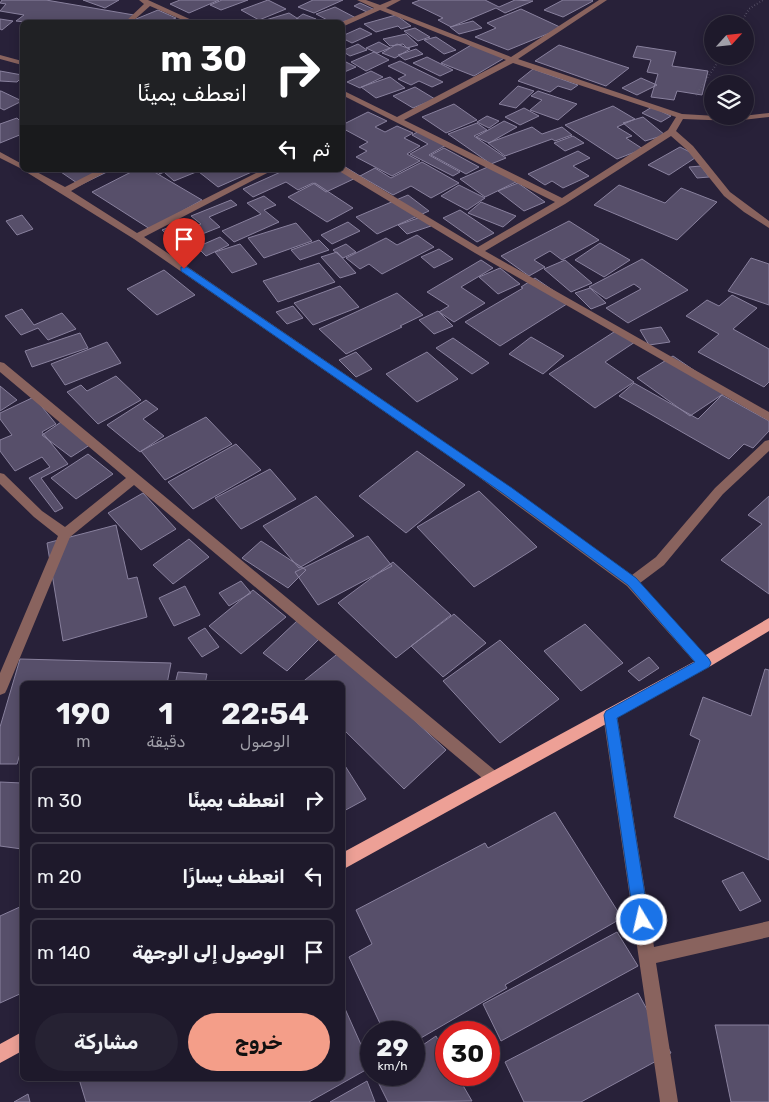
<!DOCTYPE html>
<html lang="ar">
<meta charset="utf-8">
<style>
body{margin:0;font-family:Rubik,Cairo,sans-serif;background:#262233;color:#f1f3f6;direction:rtl;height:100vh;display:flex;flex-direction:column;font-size:19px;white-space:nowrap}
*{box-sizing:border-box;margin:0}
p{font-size:16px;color:#a1a0a9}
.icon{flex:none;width:28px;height:28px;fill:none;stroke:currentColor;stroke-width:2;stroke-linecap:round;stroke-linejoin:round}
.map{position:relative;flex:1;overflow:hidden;direction:ltr}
.drawer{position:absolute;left:20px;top:681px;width:325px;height:400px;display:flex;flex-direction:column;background:#1e192b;border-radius:8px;box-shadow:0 2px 12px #0003,0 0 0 1px #3c3847;direction:rtl}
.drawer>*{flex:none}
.top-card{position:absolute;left:20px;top:20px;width:325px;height:152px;border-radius:8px;box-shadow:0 2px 12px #0003,0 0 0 1px #3c3847;direction:rtl;background:#202124;color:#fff;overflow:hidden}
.needle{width:32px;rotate:63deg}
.fabs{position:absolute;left:704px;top:15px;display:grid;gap:10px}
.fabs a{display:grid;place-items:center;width:50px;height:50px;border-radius:50%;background:#1e192b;box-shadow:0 2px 12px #0003,0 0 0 1px #3c3847;font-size:25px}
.speed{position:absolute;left:360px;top:1021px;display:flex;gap:10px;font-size:25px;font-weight:700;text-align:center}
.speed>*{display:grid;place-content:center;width:65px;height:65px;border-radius:50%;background:#1e192b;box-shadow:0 2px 12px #0003,0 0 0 1px #3c3847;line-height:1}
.speed small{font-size:12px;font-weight:400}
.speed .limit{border:8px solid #d22;background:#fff;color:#111}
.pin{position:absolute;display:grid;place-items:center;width:42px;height:42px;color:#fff;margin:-51px -21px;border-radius:50% 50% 50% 0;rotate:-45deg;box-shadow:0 0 5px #0007}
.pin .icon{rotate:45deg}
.me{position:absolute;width:55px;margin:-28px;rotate:351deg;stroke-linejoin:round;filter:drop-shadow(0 0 4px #0008)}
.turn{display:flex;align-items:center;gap:18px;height:105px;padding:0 15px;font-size:22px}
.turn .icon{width:65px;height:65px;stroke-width:2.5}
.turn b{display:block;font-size:35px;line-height:42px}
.then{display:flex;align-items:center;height:48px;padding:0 15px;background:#0003;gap:10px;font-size:19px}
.eta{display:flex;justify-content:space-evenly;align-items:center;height:85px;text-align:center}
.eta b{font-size:30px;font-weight:700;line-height:35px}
.action{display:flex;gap:10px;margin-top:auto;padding:10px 15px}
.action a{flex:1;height:58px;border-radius:30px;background:#f49e89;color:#111;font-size:20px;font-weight:700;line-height:58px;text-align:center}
.action a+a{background:#262233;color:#f1f3f6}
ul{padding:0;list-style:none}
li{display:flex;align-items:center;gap:15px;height:68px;margin:0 10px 8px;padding:0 5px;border:2px solid #3c3847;border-radius:8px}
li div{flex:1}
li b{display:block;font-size:19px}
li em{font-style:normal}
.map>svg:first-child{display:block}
.building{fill:#574f6a;stroke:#89819e}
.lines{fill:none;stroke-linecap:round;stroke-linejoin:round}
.path{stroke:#686377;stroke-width:2;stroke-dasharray:0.5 2.5;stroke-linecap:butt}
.minor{fill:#89635e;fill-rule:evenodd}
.major{fill:#eda096;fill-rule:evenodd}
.route{fill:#1a73e8;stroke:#114b97}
</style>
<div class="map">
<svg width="769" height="1102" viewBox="0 0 769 1102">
<rect width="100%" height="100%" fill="#282139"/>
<path class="building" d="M2,0H46L134,15L126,22H25L16,21L24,15L0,11L6,4L0,3Z
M83,0H119L105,8Z
M180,0H219L189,13L170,4Z
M222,0H248L221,10L210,5Z
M268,0L286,9L259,20L241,10Z
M313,0H343L314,13L298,7Z
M420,0H485L499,7L515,0L533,1L505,13L496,8L451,27L438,20L443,18L412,3Z
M563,0H592L593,1L563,17L544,10Z
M360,3L373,9L367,12L354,6Z
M335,7L356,18L342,22H331L316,14Z
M521,9L562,28L508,50L475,37L496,28L487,23Z
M158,10L176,18L166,22H143L136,19Z
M289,13L303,22H259Z
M303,14L316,19L306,22L296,19Z
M396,15L411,26L401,29L398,26L376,32L364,24Z
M0,19L13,21L2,30L0,29Z
M473,21L482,28L459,34L450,27Z
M360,28L372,34L352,43L342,38V36Z
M415,28L430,37L418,41L404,31Z
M406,34L418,45L407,48L403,44L390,46L383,39Z
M436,37L456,50L444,54L424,40Z
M379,42L390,48L377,53L366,48Z
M358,44L367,50L350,56L342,51Z
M397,44L410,49L395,58L382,53Z
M473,44L506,57L474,76L441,63Z
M559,45L629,68L606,86L535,61Z
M637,46L676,52L672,66L708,71L702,95L677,91L674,100L651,97L658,74L647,72L651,60L633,57Z
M416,49L423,54L405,60L398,55Z
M374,52L389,60L366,71L351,62Z
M427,57L453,70L440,76L413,63Z
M342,60L356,67L342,73Z
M400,61L443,82L432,87L419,81L411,85L398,79L406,75L388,66Z
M533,69L578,85L571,90L558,86L550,92L518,81Z
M0,71L22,75V77L17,82L0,81Z
M371,71L383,77L360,88L347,82Z
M390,77L405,88L376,98L361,87Z
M641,78L657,85L637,95L622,88Z
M518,86L534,91L516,108L499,104Z
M415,87L435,99L413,108L393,96Z
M0,91H1L22,101L4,110L0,108Z
M538,91L577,104L558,120L530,110L542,100L531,96Z
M454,104L477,120L446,133L422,117Z
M613,106L635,119L617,127L632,136L626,138L643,149L617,159L565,125Z
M652,107L671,116L661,122L642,113Z
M524,108L539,116L520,125L505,117Z
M368,112L387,121L375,127L385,132L397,126L413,133L404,138L420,146L407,154L420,161L392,176L356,157L367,151L359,147L368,142L342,128V125Z
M487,116L499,121L489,128L477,122Z
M643,117L665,135L645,141L623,123Z
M17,118L22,123V134L0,143V124Z
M504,121L517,127L489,143L476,137Z
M477,123L487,130L474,136L506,158L491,164L448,134Z
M532,127L542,134L562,127L572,135L555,141L552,139L505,156L488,143Z
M421,130L448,144L429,155L460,172L453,176L410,154L428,144L412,135Z
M573,136L584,143L565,151L554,143Z
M680,147L698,156L669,175L648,165Z
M444,148L479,167L466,174L431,155Z
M578,151L590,158L573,166L589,176L563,188L552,181L545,185L528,174Z
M422,162L459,183L431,198L411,186L393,195L360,176L375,168L391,178Z
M342,165L360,176L326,192L313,183L298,190L286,182L253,197L243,189L285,170H342Z
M490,166L516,182L485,197L460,179Z
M701,166L709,177L697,178L689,167Z
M58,170H111L80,185Z
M135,170H151L202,200L150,229L92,192Z
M155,170H201L174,181L164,172L160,174Z
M203,170H253L254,171L218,187L199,172Z
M315,183L353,208L327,222L288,197Z
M518,183L545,202L524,211L498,191Z
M459,185L485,198L467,210L441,196Z
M619,185L665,203L681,188L717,202L677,240L594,205Z
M408,195L429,211L377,234L356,217Z
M264,196L276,205L264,210L279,222L234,242L222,231L261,214L247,203Z
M231,200L237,205L209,217L220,227L177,244L162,230L180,223L187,230L201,224L191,216Z
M481,202L516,216L503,227L468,213Z
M460,210L494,233L477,242L443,218Z
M22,215L33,229L17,235L6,221Z
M421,217L431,226L407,234L398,225Z
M569,221L599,240L562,260L550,251L534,260L545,267L529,276L501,256Z
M348,222L360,231L332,244L321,235Z
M296,223L312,241L264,258L248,238Z
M417,235L434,247L382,274L369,264L360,269L346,258L386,238L397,245Z
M220,237L229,245L206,256L197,247Z
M319,240L329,250L300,260L291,250Z
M600,243L630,260L604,277L575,260Z
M240,244L257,264L232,273L215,252Z
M346,244L356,252L343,258L333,250Z
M439,249L453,259L434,268L421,257Z
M337,252L356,273L340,278L321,257Z
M751,258L769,264V305L728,291Z
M642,259L688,290L628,323L606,308L641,289L634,284L606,299L589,287Z
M481,260L493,268L461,287L485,303L454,322L439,312L449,306L427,292Z
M565,260L592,283L571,292L544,269Z
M319,263L335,282L278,302L263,281Z
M500,268L520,284L498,294L479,277Z
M164,270L195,295L157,315L127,289Z
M535,278L570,302L500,346L465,322L523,288L521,287Z
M340,286L359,307L313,325L294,303Z
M590,288L606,303L591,309L575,293Z
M397,293L423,315L400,326L402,327L346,354L319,329Z
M732,295L757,308L733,329L769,349V382L764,387L698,352L719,334L686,316L707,300L719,306Z
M293,306L303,318L287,324L276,312Z
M22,309L34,325L62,313L76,329L48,340L38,328L21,335L5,316Z
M438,311L453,326L434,334L419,320Z
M661,327L670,342L649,345L640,330Z
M617,330L635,342L605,362L634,382L595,408L549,374Z
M80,333L88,348L32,367L25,351Z
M531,337L564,356L543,374L509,354Z
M453,338L489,363L472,374L436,348Z
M107,342L121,363L65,385L51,364Z
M356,352L372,369L356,377L339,360Z
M427,352L458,379L417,402L386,374Z
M673,356L726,392L690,416L637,378Z
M116,376L141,400L98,424L67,392L81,385L87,391Z
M634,383L698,419L722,395L769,421V431L753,448L744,444L729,459L619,396Z
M0,386L17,400L0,411Z
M34,397L56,424L42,432L68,464L41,478L63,508L55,512L29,478L50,467L42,457L15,471L0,451V440L12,435L0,419V413Z
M146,400L158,409L143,419L164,436L140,452L107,425Z
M206,417L232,444L165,480L141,451Z
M67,418L96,441L71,457L42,435Z
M236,444L261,470L193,509L168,482Z
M417,451L465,485L406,533L359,496Z
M88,454L113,474L76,499L51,478Z
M270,469L296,499L241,529L215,498Z
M479,491L537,547L474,587L417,527Z
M143,493L176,529L141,550L108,513Z
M316,496L354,536L299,568L263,526Z
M769,496V594L721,560L762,524L748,515Z
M116,525L128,579L137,577L147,617L63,641L47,543Z
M368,536L392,566L318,605L295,572Z
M189,539L209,557L173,584L153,565Z
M261,541L306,570L288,588L242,558Z
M393,562L451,615L396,658L338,603Z
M241,581L251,593L229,606L219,593Z
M185,586L200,615L174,626L159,598Z
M253,590L286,617L241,654L209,626Z
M454,614L486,643L443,677L411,646Z
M298,620L321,637L287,671L263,653Z
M585,624L623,663L581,691L544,651Z
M205,628L219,647L202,657L188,638Z
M500,640L559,699L500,743L443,681Z
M341,651L446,750L404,789L342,728V684H300Z
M649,657L659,668L639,681L628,671Z
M20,659L171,663L167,684H22V747L17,764H0V727Z
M765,669L769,670V860L674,817L700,740L690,735L703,697L751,716Z
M178,672L207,674L205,684H175Z
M342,761L366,799L342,812Z
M0,782L22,783V849L0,846Z
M555,812L622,918L505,985L507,988L414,1042V1032H384L349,957L372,944L356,910L485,843L488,848Z
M743,872L761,901L740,911L722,881Z
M22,906V993L0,1003V916Z
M617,932L638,966L501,1041L483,1004Z
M638,993L671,1053L581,1102H524L505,1062Z
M342,1002L371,1067L309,1102H86L79,1079H342Z
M715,1025H769V1102H731Z
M436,1036L446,1055V1075H457L472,1101L388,1102L375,1076L414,1075V1051Z
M367,1081L375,1102H330Z
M28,1094L30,1102H14Z"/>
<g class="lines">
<path class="path" d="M740,24L749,9L763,0
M696,95L722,56"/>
<path class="minor" d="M139,0H148L196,22H187L150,6L132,22H125L144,4Z
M357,0H366L380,5L392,0H401L386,8L511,57L599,0H607L518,59L682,114L734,117L769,113V117L734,121L683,119L676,131L693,146L730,192L769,221V228L744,212L724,196L687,150L671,136L565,204L485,251L769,412V421L475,253L339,171L342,170V167H345L478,247L555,202L342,95V90L397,117L506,60L380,10L342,27V22L374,8ZM513,63L676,117L668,130L562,198L404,120Z
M0,55L22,61V65L0,59Z
M0,152L22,164V169L0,158Z
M23,170H33L65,187L98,170H109L71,191L137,233L262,170H273L144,237L484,469L632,575L656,557L715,488L765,441L769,440V451L723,494L664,565L640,583L709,659L711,663L709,667L704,669L699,667L627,586L476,475L134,239Z
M0,362L4,363L498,773L500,778L498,783L493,785L488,783L134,485L70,537L7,689L5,693L0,695V673L58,536L34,517L0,484V473L4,474L42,511L65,527L126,478L0,372Z
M610,709L615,710L617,715L654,947L769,921V937L656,963L678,1102H660L603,715L605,710Z"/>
<path class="major" d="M769,618V631L709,667L342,870V853L699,659Z
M22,1032V1051L0,1063V1044Z"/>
</g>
<path class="route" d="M181,267H187L512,488L636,578L709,659L711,663L709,667L617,718L649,920L647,925L642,927L636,925L634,920L604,715L606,711L695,662L628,585L504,494L181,271Z"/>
</svg>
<div class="fabs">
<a><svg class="needle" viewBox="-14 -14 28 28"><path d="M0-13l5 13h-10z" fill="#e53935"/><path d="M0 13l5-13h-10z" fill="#a1a0a9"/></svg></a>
<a><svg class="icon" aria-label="layers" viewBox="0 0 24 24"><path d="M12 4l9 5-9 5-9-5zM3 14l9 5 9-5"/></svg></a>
</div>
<div class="speed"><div>29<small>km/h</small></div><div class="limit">30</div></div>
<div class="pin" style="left:184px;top:269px;background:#d93025"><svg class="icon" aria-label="arrive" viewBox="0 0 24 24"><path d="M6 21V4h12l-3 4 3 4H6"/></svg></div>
<svg class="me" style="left:642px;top:920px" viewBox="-20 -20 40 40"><circle r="17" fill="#1a73e8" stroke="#fff" stroke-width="3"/><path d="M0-11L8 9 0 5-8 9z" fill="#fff"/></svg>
<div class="top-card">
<div class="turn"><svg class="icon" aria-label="right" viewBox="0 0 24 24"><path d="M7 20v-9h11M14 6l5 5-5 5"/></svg><div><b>30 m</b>انعطف يمينًا</div></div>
<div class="then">ثم<svg class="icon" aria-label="left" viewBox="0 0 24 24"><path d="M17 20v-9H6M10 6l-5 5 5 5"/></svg></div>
</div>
<section class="drawer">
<div class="eta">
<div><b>22:54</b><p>الوصول</p></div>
<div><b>1</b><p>دقيقة</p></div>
<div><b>190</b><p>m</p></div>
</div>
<ul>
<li><svg class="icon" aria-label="right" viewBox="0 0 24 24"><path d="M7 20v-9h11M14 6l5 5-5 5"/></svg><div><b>انعطف يمينًا</b></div><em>30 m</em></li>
<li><svg class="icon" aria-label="left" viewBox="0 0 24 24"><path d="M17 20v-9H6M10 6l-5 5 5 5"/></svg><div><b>انعطف يسارًا</b></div><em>20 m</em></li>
<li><svg class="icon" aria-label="arrive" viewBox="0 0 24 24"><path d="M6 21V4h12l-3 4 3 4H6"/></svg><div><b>الوصول إلى الوجهة</b></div><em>140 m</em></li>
</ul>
<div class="action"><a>خروج</a><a>مشاركة</a></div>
</section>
</div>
